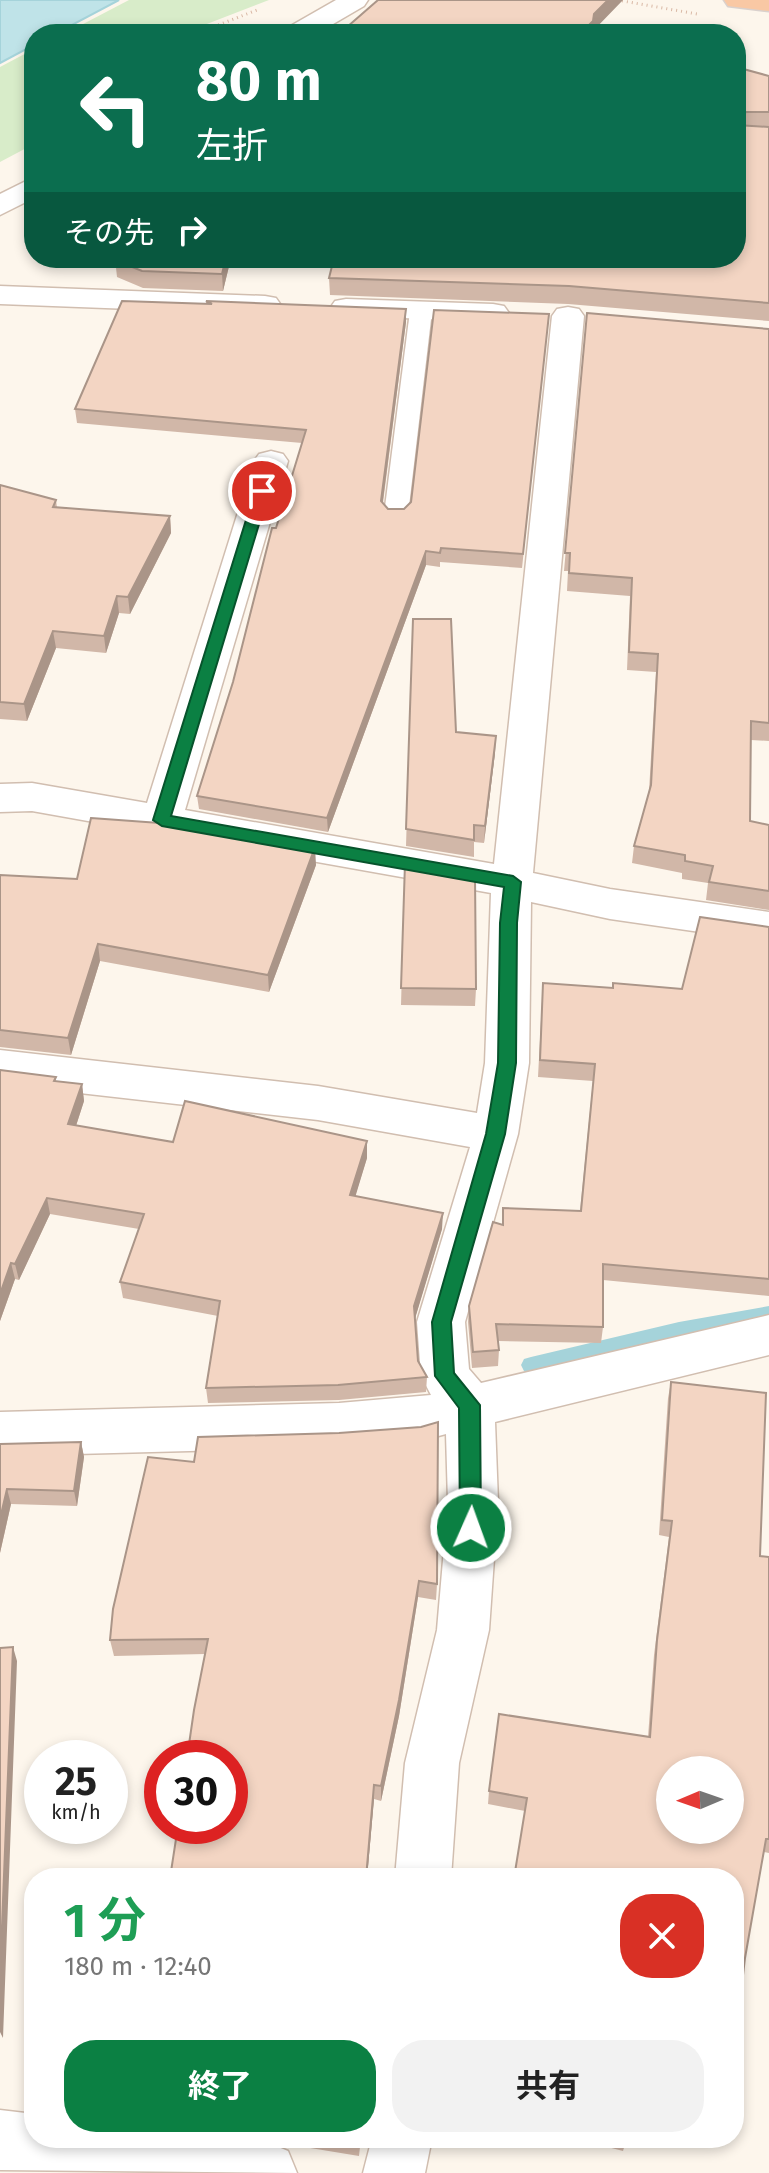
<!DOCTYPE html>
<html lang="ja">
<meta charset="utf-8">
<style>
body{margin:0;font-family:"Fira Sans","Noto Sans JP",sans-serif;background:#f2f2f2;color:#222;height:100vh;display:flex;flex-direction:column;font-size:30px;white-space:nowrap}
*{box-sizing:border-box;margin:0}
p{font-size:26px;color:#767676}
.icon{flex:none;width:44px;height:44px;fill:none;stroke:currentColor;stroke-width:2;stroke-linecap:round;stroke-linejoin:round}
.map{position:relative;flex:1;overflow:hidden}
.panel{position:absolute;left:24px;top:1868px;width:720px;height:280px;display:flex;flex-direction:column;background:#fff;border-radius:32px;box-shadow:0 4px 12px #0003}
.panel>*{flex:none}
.hud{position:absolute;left:24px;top:24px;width:722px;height:244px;border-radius:32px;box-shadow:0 4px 12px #0003;background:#0b6e4f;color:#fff;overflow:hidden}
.needle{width:52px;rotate:268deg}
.fabs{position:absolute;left:656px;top:1756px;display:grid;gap:16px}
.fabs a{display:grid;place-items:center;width:88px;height:88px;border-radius:50%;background:#fff;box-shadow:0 4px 12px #0003;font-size:40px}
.speed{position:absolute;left:24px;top:1740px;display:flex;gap:16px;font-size:40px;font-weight:700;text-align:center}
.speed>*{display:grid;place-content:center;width:104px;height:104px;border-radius:50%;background:#fff;box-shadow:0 4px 12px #0003;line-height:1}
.speed small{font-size:20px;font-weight:400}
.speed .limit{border:12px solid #d22;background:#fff;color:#111}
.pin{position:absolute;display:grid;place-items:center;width:68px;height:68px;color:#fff;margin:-34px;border:4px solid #fff;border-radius:50%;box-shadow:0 2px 8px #0007}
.me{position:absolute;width:88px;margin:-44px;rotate:2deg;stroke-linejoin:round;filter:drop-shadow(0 0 6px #0008)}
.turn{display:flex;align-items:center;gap:28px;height:168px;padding:0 40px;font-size:36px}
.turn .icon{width:104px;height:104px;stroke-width:2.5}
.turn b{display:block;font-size:56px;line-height:68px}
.then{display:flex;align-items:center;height:76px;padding:0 40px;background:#0003;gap:16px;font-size:30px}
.round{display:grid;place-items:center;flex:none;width:84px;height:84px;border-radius:32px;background:#f2f2f2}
.head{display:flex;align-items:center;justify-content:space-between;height:136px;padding:0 40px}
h1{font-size:48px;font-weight:700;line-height:60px;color:#1e9e55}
.button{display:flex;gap:16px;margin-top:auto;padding:16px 40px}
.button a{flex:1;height:92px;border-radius:32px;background:#0b8043;color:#fff;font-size:32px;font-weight:700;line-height:92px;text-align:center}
.button a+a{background:#f2f2f2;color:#222}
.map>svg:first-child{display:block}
.green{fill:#d8ecc9}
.water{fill:#bfe3e8;stroke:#a5d3da;stroke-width:2}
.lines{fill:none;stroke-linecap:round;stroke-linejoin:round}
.stream{fill:#a5d3da;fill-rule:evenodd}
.service-casing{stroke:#d1beb0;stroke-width:3}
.minor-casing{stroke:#d1beb0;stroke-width:3}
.trunk-casing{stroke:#dad1cd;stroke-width:3}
.path{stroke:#d9b8a5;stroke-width:3;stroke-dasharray:1 4;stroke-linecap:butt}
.service{fill:#fff;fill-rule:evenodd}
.minor{fill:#fff;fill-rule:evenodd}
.trunk{fill:#f9c8a4;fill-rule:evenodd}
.wall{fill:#d1b7a8}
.shaded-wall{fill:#aa9588}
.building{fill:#f3d5c3;stroke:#aa9588;stroke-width:2;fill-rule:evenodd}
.route{fill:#0b8043;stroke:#07532c;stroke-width:2}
</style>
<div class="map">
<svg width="769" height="2173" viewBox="0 0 769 2173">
<rect width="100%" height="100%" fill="#fdf6ec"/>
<path class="green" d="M129,0H269L181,34H64Z
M34,49V144L0,162V67Z"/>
<path class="water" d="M0,0H119L55,34H34V45L0,63Z"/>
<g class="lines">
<path class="stream" d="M769,1306V1322L679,1338L531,1373L524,1371L521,1365L524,1359L531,1357L679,1322Z"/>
<defs>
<path id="service" d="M421,305L432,311L408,515L404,520H388L384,515L410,311Z"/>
<path id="minor" d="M336,0H368L364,6L316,34H283L287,28Z
M34,177V198L0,215V194Z
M0,286L265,296L276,298L281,305L276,312L265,314L0,304Z
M346,299L493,304L504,306L509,313L504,320L493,322L335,315L330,308L335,301Z
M568,307L579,309L584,316L533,873L610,889L769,912V942L610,919L531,902L529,1063L518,1134L465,1322L469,1369L481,1383L769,1315V1355L495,1422L498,1502L489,1630L459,1763L451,1878H395L405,1763L437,1630L448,1502L446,1434L420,1441L339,1447L0,1456V1412L339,1403L431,1395L421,1376L417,1322L470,1147L318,1120L0,1084V1050L318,1086L477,1113L485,1063L491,893L32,811L0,812V784L32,783L147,803L254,461L259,454L271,451L283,454L288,461L185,810L494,864L552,316L557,309Z
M0,2110L34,2114V2138H231L266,2142L288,2151L297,2173L0,2170Z
M372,2138H432L425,2173H363Z"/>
<path id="trunk" d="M724,0H769V11L728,6Z"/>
</defs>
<use href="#service" class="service-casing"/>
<use href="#minor" class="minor-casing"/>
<use href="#trunk" class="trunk-casing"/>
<path class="path" d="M617,0L697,14
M195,34L257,10"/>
<use href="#service" class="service"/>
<use href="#minor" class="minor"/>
<use href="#trunk" class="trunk"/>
</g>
<path class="wall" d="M736,67L769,76V321L568,304L330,295L329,278L736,258Z
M115,258H231L223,291L143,288L117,277Z
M206,301L406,322L383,503L388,509H404L411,502L549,314L522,568L440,562V567L426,565L328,832L199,809L197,796L233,682L302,443L77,423L75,409L206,304Z
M587,313L769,329V741L751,740L750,821L769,825V910L706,900L708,883L682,879V873L632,863L634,846L649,791L656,672L627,670L630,596L567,591L568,571H564Z
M0,485L56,500L57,508L170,516L171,533L130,614L119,613L106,653L56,648L27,721L0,719Z
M413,619L456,732L495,753L484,843L474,842V857L406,846Z
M405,863L476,989L475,1006L401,1005Z
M316,865L269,992L100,961L71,1055L0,1047V875L77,879Z
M769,927V1296L603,1280V1327L601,1343L498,1341L499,1350L498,1366L472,1368L468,1322L469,1306L502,1224L503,1208L580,1211L593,1081L538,1077L543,983L613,988L682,989Z
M0,1070L56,1077V1081L82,1084L84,1101L76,1126L173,1142L367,1141V1158L355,1196L442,1229L415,1318L418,1361L427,1377L426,1392L339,1400L208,1403L206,1388L218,1316L123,1298L120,1282L139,1229L50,1214L19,1280L15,1279L0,1321Z
M671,1382L760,1556L769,1557V1853L764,1852L745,1958L734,2047V1878L525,1811L488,1804L489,1791L648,1737L654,1655L669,1537L659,1535L668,1398Z
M81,1442L84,1457L77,1506L11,1504L0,1553V1444Z
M148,1457L437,1584L436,1600L418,1597L399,1716L381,1801L374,1799L367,1878H170L205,1654L114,1656L110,1640Z
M249,2138H361L359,2156Z
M573,2138H627L623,2151Z"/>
<path class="shaded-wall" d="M608,0H623L593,31V34H580L594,14Z
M746,112L744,129L736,138V123Z
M226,258H231L223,291L222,274Z
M406,309V322L381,515V501Z
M170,516L171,533L130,614L128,597Z
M426,551V565L328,832L327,818Z
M117,596L119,613L106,653L104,636Z
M53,631L56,648L27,721L24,704Z
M496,736L495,753L484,843L485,826Z
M315,847L316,865L269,992L268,975Z
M98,944L100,961L71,1055L68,1038Z
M82,1084L84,1101L71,1141L68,1124Z
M367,1141V1158L351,1211L350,1195Z
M47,1198L50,1214L19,1280L15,1264Z
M443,1213L442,1229L414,1322V1306Z
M11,1263L15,1279L0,1321V1294Z
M81,1442L84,1457L77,1506L74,1491Z
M7,1489L11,1504L0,1553V1519Z
M419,1581L418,1597L399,1716L381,1801V1786Z
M13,1647L17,1661L3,2038L0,2032V1977Z
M374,1785V1799L367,1878H366Z"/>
<path class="building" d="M378,0H608L594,14L593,21L580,34H339Z
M736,67L769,76V112H746L736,123Z
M736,125L769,127V303L569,286L329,278L334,258H736Z
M115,258H226L222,274L142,271L115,260Z
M122,301L212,304L206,301L406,309L381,501L388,509H404L411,502L434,310L549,314L523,554L441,548L440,553L426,551L327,818L197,796L233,682L272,528H276L306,430L75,409Z
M587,313L769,329V723L751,721L750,821L769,825V891L709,882L713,866L685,861V855L634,846L651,785L658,654L629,652L632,578L569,573L570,553H565Z
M0,485L56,500L53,507L170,516L128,597L117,596L104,636L53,631L24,704L0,702Z
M413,619H451L456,732L496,736L485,826L474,825V840L406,829Z
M91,818L187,825L315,847L268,975L98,944L68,1038L0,1030V875L77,879Z
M405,863L475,876L476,989L401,988Z
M700,917L769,927V1279L603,1264V1327L496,1324L499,1350L473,1352L469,1306L493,1222L503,1225V1208L581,1211L595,1064L540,1060L543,983L613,988V983L682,989Z
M0,1070L56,1077L54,1081L82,1084L68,1124L173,1142L185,1101L367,1141L350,1195L443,1213L414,1306L418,1361L427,1377L338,1385L206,1388L220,1301L120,1282L144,1214L47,1198L15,1264L11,1263L0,1294Z
M671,1382L766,1393L760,1556L769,1557V1839H766L745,1958L735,2044H734V1878H514L527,1798L489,1791L499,1714L650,1737L657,1640L672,1521L662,1520ZM670,1770H730V1830H670Z
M438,1422L437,1584L419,1581L399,1700L381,1786L374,1785L366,1878H170L178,1826H230V1758H187L194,1710L208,1639L110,1640L113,1609L148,1457L194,1462L198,1437L339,1433L421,1427Z
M81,1442L74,1491L7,1489L0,1519V1444Z
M13,1647L0,1977V1648Z
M314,2138H359L358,2145Z"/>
<path class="route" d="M262,487L269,491L171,816L513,876L521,882L517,923L516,1063L505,1134L451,1322L454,1373L480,1405L481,1528L478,1535L471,1537L463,1535L460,1528L459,1408L435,1376L432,1322L486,1134L498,1063L500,923L504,887L162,826L153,820L255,491Z"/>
</svg>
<div class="fabs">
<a><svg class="needle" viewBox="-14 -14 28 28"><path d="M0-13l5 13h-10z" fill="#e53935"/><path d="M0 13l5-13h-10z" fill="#767676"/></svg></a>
</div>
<div class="speed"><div>25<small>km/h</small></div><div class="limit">30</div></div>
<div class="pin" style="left:262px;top:491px;background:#d93025"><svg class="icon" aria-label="arrive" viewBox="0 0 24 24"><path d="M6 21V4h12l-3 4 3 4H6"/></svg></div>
<svg class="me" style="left:471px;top:1528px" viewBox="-20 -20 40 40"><circle r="17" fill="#0b8043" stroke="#fff" stroke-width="3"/><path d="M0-11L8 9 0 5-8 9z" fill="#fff"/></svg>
<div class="hud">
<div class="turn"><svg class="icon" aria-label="left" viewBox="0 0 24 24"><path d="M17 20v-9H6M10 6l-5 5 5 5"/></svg><div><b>80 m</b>左折</div></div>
<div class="then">その先<svg class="icon" aria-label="right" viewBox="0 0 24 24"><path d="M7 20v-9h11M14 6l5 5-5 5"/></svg></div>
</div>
<section class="panel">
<div class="head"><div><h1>1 分</h1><p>180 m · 12:40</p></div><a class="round" style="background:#d93025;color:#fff"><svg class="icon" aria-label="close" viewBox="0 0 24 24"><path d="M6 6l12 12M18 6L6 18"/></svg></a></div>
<div class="button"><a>終了</a><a>共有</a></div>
</section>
</div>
